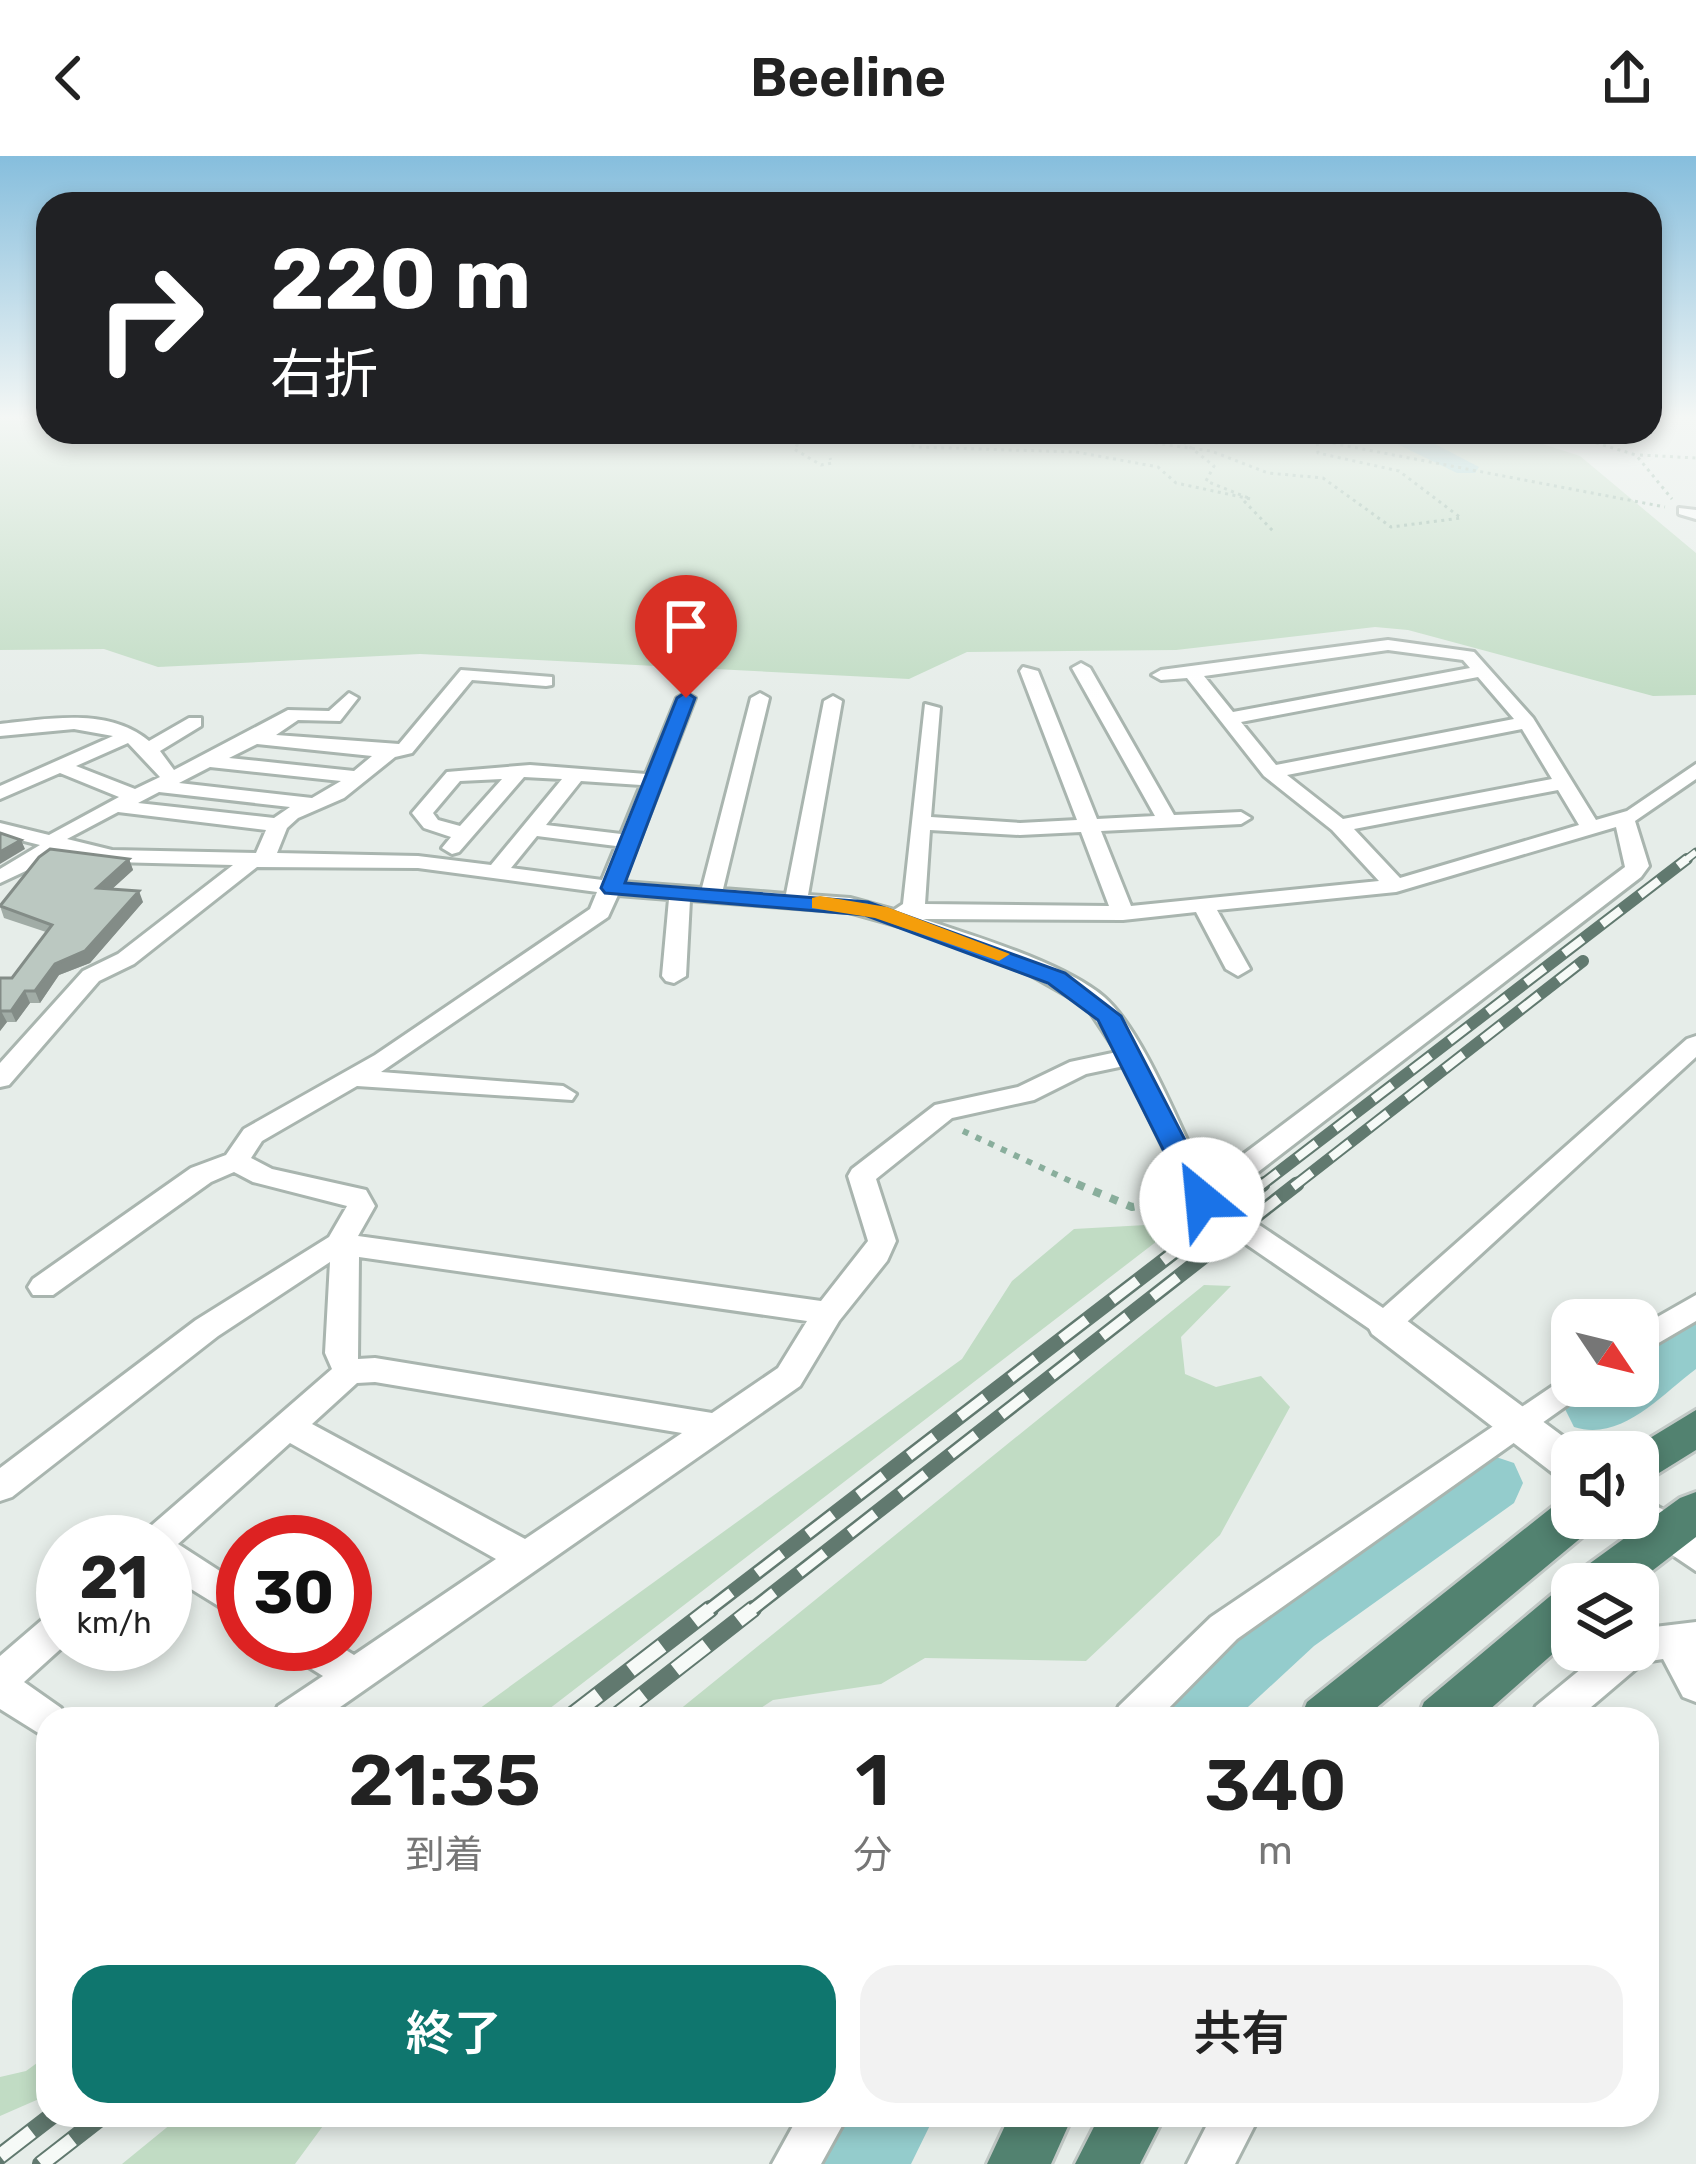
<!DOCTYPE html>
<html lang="ja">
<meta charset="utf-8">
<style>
body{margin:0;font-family:Rubik,"Noto Sans JP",sans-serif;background:#f2f2f2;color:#222;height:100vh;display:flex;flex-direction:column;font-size:45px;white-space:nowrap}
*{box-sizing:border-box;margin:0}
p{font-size:39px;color:#767676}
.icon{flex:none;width:66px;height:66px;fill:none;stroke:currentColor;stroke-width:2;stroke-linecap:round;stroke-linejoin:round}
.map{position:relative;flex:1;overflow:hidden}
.sheet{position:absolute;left:36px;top:1551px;width:1623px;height:420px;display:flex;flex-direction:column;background:#fff;border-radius:36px;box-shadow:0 6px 18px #0003}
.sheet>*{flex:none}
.banner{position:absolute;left:36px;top:36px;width:1626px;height:252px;border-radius:36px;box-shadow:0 6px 18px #0003;background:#202124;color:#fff;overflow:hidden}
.needle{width:78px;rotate:125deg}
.buttons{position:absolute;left:1551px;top:1143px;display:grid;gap:24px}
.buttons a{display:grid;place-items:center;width:108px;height:108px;border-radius:24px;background:#fff;box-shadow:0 6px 18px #0003;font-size:60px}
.speed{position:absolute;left:36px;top:1359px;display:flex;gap:24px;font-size:60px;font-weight:700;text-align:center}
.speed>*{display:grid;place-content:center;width:156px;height:156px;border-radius:50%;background:#fff;box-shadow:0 6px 18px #0003;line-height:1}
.speed small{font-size:30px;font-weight:400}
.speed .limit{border:18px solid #d22;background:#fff;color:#111}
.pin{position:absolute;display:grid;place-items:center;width:102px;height:102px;color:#fff;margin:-123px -51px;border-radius:50% 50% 50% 0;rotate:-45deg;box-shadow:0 0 12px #0007}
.pin .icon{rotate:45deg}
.me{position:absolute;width:132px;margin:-66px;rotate:332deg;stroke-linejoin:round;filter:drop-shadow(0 0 9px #0008)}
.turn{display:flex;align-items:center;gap:42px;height:252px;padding:0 36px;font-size:54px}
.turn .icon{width:156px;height:156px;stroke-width:2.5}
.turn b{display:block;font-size:84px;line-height:102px}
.eta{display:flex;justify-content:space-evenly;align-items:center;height:204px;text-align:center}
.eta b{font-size:72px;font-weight:600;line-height:84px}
.primary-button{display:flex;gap:24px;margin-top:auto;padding:24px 36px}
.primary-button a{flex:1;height:138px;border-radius:36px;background:#0f766e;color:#fff;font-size:48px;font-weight:600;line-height:138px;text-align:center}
.primary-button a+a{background:#f2f2f2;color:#222}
header{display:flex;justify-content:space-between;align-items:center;height:156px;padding:0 36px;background:#fff;font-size:54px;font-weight:600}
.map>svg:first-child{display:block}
.green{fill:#c1dcc4}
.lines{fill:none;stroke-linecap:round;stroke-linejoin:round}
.river{fill:#94cccc;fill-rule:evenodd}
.minor-casing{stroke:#a9b5af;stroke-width:6}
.tertiary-casing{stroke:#a9b5af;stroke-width:6}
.trunk-casing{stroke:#c2c9c6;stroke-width:6}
.path-far2{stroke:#89ae9c;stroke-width:3;stroke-dasharray:3 4.5;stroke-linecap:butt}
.path-far1{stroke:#89ae9c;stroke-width:6;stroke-dasharray:6 8;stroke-linecap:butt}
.path{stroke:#89ae9c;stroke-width:8;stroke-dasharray:8 10;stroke-linecap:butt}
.minor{fill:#fff;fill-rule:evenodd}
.tertiary{fill:#fff;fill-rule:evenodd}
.trunk{fill:#528270;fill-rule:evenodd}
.rail-far3-casing{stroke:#61796f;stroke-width:9}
.rail-far2-casing{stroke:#61796f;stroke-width:12}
.rail-far1-casing{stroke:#61796f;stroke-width:15}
.rail-casing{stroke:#61796f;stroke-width:18}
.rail-far3{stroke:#f6faf7;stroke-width:6;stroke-dasharray:18;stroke-linecap:butt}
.rail-far2{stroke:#f6faf7;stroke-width:8;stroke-dasharray:24;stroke-linecap:butt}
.rail-far1{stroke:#f6faf7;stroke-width:10;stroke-dasharray:32;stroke-linecap:butt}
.rail{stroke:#f6faf7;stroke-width:14;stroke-dasharray:40;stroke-linecap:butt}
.wall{fill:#a1aca6}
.shaded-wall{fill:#838c87}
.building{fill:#bbc8c1;stroke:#838c87;stroke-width:3}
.route{fill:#1a73e8;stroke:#114b97;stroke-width:3}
.slow{fill:#f59e0b}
</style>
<header><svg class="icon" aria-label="back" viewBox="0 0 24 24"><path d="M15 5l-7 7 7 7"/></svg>Beeline<svg class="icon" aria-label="share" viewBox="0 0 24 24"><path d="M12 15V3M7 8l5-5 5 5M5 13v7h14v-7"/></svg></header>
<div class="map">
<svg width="1696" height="2008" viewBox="0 0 1696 2008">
<rect width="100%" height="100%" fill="#e6ede9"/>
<path class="green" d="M0,263H48V276H1505L1580,300L1696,397V539L1653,540L1408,474L1375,471L1176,494L967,496L909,523L420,498L158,511L104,493L0,494Z
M1146,1069L1161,1082L536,1563H465L962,1203L1012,1125L1074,1073Z
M1204,1129L1231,1130L1181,1181L1185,1218L1216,1231L1261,1220L1290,1251L1220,1379L1086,1505L925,1502L881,1528L773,1544L744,1563H668Z
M48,1899V1939L0,1960V1921L26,1915Z
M182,1959H331L295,2008H122Z"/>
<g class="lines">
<path class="river" d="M1390,276H1412L1479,311L1475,317H1457L1391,285Z
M1696,1158V1213C1660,1240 1621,1286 1574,1271L1565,1253L1582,1230H1638V1190L1674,1165Z
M1490,1299L1514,1307L1523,1327L1514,1347L1314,1490L1235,1563H1143C1178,1483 1388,1360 1466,1307Z
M835,1959H935L911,2008H810Z"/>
<defs>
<path id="minor" d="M1679,352L1696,354V363L1679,358Z
M1388,484L1474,496L1533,562L1596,664L1627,655L1696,608V623L1635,665L1649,710L1641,721L1245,1026L1213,1038L1383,1152L1687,883L1696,880V901L1396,1176H1374L1192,1051L1124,910L1086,918L1034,944L952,962L876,1023L896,1085L887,1105L839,1165L800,1230L323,1563H272L278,1550L323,1520L291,1500L286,1488H336L354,1499L496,1403L290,1287L178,1388L243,1430V1465L165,1417V1386H139L144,1376L332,1213L325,1197L330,1106L218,1180L12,1341L0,1345V1312L196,1164L329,1081L347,1050L253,1026L234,1016L211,1026L53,1139H33L28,1131L33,1123L191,1012L226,999L244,973L375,899L590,753L597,736L418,712L257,711L134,808L99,825L9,929L0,931V907L83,815L118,798L233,709L112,706L58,693L47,705L0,727V713L40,689L0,679V667L49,679L119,641L60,617L0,643V630L113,580L74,573L0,580V568C49,563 108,551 149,585L189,562H201V570L160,595L174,614L288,554L329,555L349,537L358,542L340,565L298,564L276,579L399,588L461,514L552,521V529L546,530L472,524L412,597L395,601L344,642L298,662L287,672L277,697L418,700L491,709L562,623L524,621L459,696L452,698L442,692L451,681L424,672L412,657L447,616L530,609L646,618L677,542L686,537L695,542L623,726L702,732L751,542L760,537L769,542L723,733L786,738L824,545L833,540L842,545L808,739L850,742L894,754L903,748L925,548L940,552L931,661L1020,667L1077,664L1020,515L1023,511L1038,515L1097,663L1155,660L1072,512L1081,507L1090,512L1174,659L1241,656L1251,662L1241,668L1101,675L1131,750L1379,725L1332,674L1264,620L1187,522L1161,524L1152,519L1161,514ZM1388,494L1463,504L1470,512L1233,556L1204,520ZM1478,521L1514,563L1276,609L1241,566ZM1522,573L1552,623L1343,663L1287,619ZM128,587L160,621L135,633L76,610ZM257,588L372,600L354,615L229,602ZM210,611L341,625L312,642L179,627ZM502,623L460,670L438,664L433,657L460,625ZM581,625L641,629L621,678L546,669ZM1558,634L1579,669L1400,722L1354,673ZM159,636L290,651L274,662L138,647ZM118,656L266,674L256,697L112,694L67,683ZM1616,671L1625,711L1225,1012L1204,1020C1180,972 1143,875 1104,841C1064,807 974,780 923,763L1123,764L1196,756L1226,813L1238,820L1250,813L1217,754L1396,736ZM930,674L1020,679L1081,676L1109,750L925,748ZM537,680L616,690L602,724L511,712ZM618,739L669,743L662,820L666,825L674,827L686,820L690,744L849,756L910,773L1029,818L1087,851L1117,896L1070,906L1018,931L935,949L852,1013L848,1020L868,1085L821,1145L358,1080L375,1050L366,1034L272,1013L251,1002L262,985L357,930L572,944L576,938L563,930L381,916L608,761ZM359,1101L807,1165L778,1212L712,1257L375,1202L358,1203ZM375,1226L682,1277L525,1383L312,1268L357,1227Z
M1696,1139V1165L1638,1199V1172Z
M1572,1217V1230H1587L1583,1238L1237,1483L1158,1563H1113L1119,1550L1211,1461Z
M1665,1361L1696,1380V1415L1653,1386L1648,1376L1653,1366Z
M63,1452L66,1488L24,1526L61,1552L66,1563H48V1583L0,1553V1500L50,1457Z
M1696,1466V1546L1683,1541L1663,1503L1644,1506L1577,1563H1530L1536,1550L1604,1494H1638V1473Z
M799,1959H848L821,2008H772Z
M1212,1959H1260L1235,2008H1187Z"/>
<path id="tertiary" d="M1385,1154L1398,1158L1584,1296H1572V1325L1558,1321L1372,1178L1367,1168L1372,1158Z
M1638,1340L1680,1363L1686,1376L1680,1389L1665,1394L1650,1389L1620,1362H1638Z"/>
<path id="trunk" d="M1696,1254V1294L1638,1330V1296H1627Z
M1696,1336V1381L1635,1428H1575L1582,1413L1680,1342Z
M1572,1343V1362H1595L1588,1376L1363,1563H1300L1307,1546L1556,1348Z
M1572,1430V1481L1479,1563H1417L1424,1546L1555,1436Z
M1010,1959H1073L1051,2008H987Z
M1100,1959H1165L1140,2008H1075Z"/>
</defs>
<use href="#minor" class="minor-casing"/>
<use href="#tertiary" class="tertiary-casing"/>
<use href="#trunk" class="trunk-casing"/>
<path class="path-far2" d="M807,276L794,293L821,309L832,307L830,302
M910,276L902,285L916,291L1076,296L1158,311L1176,327L1251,343L1206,325L1214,310L1171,276
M1013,276L1097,279L1211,295L1268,317L1323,322L1391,371L1461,362L1399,315L1318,297L1317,284
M1274,276L1665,351
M1348,276L1390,284L1399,276
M1560,276L1636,299L1672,343
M1640,299L1696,302
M1244,345L1274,376"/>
<path class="path-far1" d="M963,975L1083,1031"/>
<path class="path" d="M1077,1028L1132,1051L1173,1044"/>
<use href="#minor" class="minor"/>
<use href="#tertiary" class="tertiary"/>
<use href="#trunk" class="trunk"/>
<defs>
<path id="rail-far3" d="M1683,706L1696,696"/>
<path id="rail-far2" d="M1259,1031L1687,703
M1293,1031L1583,805"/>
<path id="rail-far1" d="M706,1456L1263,1028
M749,1456L1297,1028"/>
<path id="rail" d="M567,1563L710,1453
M612,1563L753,1453
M0,2000L53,1959
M41,2008L104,1959"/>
</defs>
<use href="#rail-far3" class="rail-far3-casing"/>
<use href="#rail-far2" class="rail-far2-casing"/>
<use href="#rail-far1" class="rail-far1-casing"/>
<use href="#rail" class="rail-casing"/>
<use href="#rail-far3" class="rail-far3"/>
<use href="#rail-far2" class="rail-far2"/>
<use href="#rail-far1" class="rail-far1"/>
<use href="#rail" class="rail"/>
</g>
<path class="wall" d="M129,703L133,714L112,733L143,746L90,807L59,819L40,847H30L16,866H7L0,875V822H12L46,776L4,762L0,750Z"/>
<path class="shaded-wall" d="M21,684L25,693L0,708V696Z
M129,703L133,714L101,743L97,732Z
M139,735L143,746L90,807L59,819L40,847L35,835L55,808Z
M25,835L30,847L16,866L11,855Z
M1,855L7,866L0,875V856Z"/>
<path class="building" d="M0,677L21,684L0,696Z
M50,693L129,703L97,732L139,735L85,795L55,808L35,835H25L11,855H1L0,856V822H12L52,769L0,750L39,701Z"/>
<linearGradient id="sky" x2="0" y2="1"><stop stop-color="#86bedd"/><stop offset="0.48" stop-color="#f4f7f5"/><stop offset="1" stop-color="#f4f7f5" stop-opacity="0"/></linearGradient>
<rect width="1696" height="544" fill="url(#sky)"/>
<path class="route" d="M686,536L695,542L625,727L868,746L1065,817L1121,860L1216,1044L1212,1051H1192L1098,864L1048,827L865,759L605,737L601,732L677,542Z"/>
<path class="slow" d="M820,740L887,751L1010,798L999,805L875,762L812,752V742Z"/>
</svg>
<div class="buttons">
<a><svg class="needle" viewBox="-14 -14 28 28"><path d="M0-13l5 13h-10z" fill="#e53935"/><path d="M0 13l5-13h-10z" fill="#767676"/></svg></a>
<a><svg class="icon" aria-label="sound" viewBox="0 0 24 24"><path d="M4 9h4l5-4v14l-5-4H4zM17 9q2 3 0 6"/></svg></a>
<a><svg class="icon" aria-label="layers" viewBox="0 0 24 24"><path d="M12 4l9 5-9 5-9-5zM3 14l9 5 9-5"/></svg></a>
</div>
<div class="speed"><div>21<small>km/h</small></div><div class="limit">30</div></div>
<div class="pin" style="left:686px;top:542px;background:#d93025"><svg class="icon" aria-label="arrive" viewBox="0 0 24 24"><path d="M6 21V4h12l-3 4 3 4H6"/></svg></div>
<svg class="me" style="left:1202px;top:1044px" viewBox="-20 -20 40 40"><circle r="19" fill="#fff"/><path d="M0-13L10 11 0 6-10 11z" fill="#1a73e8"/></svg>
<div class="banner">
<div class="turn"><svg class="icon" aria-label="right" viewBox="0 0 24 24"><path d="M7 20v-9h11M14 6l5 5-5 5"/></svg><div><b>220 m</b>右折</div></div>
</div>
<section class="sheet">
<div class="eta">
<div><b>21:35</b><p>到着</p></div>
<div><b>1</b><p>分</p></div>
<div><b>340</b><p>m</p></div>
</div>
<div class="primary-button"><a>終了</a><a>共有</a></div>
</section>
</div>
